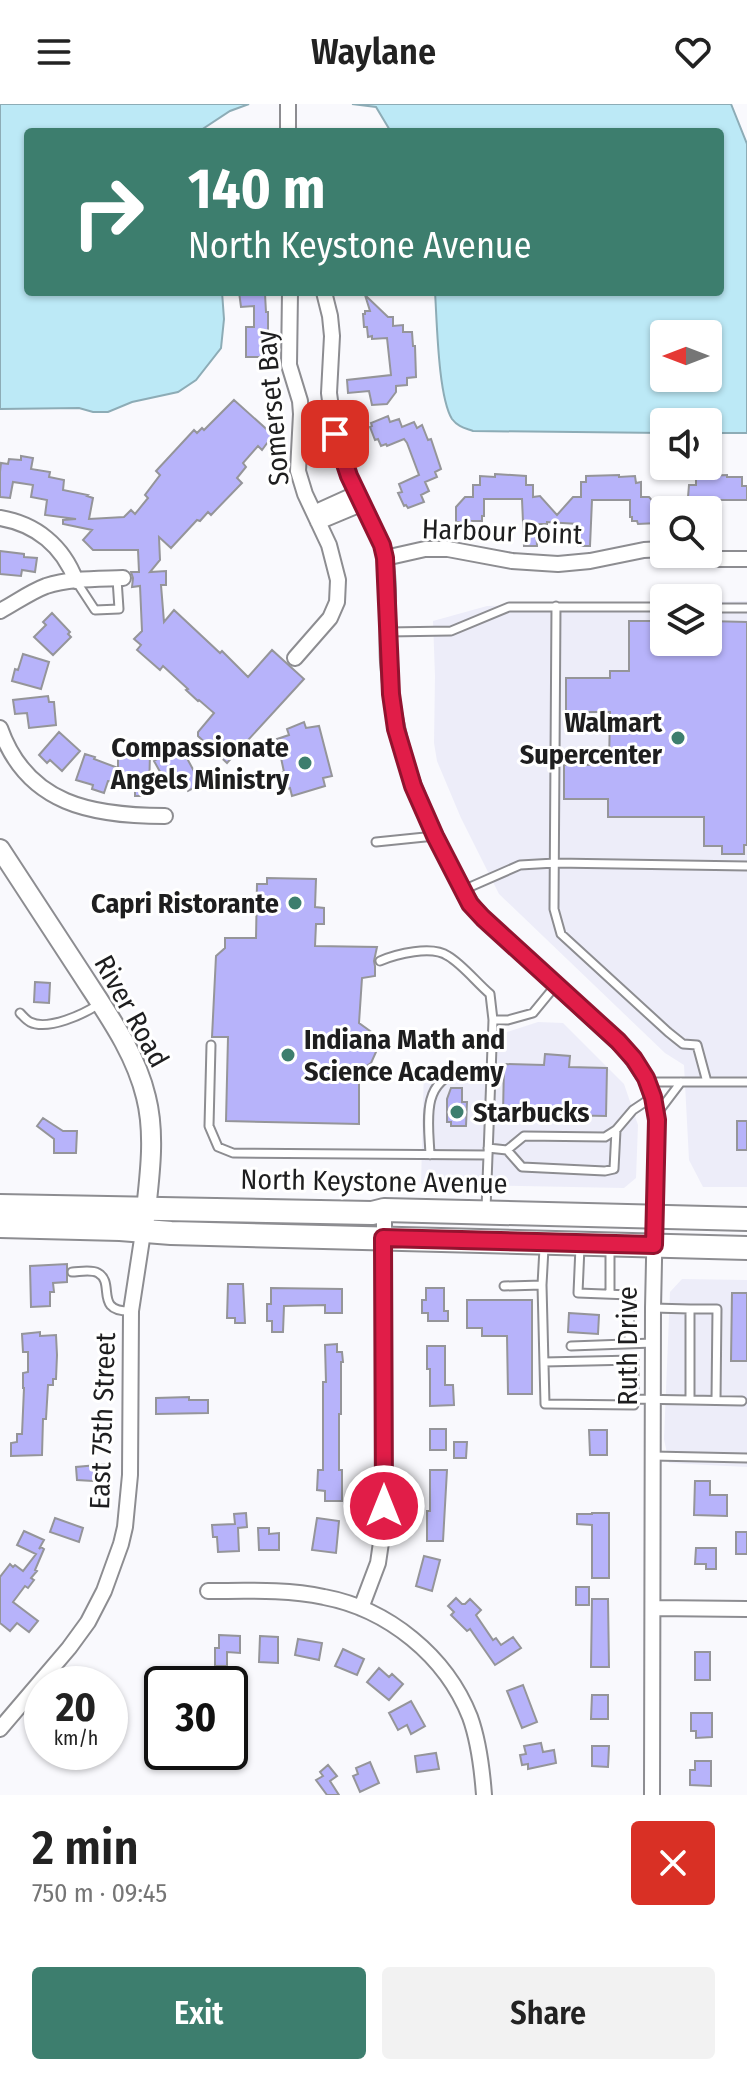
<!DOCTYPE html>
<meta charset="utf-8">
<style>
body{margin:0;font-family:"Fira Sans Condensed",sans-serif;background:#f2f2f2;color:#222;height:100vh;display:flex;flex-direction:column;font-size:30px;white-space:nowrap}
*{box-sizing:border-box;margin:0}
p{font-size:26px;color:#767676}
.icon{flex:none;width:44px;height:44px;fill:none;stroke:currentColor;stroke-width:2;stroke-linecap:round;stroke-linejoin:round}
.map{position:relative;height:1691px;overflow:hidden}
.side{display:flex;flex-direction:column;background:#fff;flex:1}
.side>*{flex:none}
.guide{position:absolute;left:24px;top:24px;width:700px;height:168px;border-radius:8px;box-shadow:0 2px 6px #0004;background:#3d7e6e;color:#fff;overflow:hidden}
.needle{width:52px;rotate:270deg}
.controls{position:absolute;left:650px;top:216px;display:grid;gap:16px}
.controls a{display:grid;place-items:center;width:72px;height:72px;border-radius:8px;background:#fff;box-shadow:0 2px 6px #0004;font-size:40px}
.speed{position:absolute;left:24px;top:1562px;display:flex;gap:16px;font-size:40px;font-weight:700;text-align:center}
.speed>*{display:grid;place-content:center;width:104px;height:104px;border-radius:50%;background:#fff;box-shadow:0 2px 6px #0004;line-height:1}
.speed small{font-size:20px;font-weight:400}
.speed .limit{border:4px solid #111;border-radius:12px;background:#fff;color:#111}
.pin{position:absolute;display:grid;place-items:center;width:68px;height:68px;color:#fff;margin:-34px;border-radius:16px;box-shadow:0 4px 12px #0006}
.me{position:absolute;width:88px;margin:-44px;rotate:0deg;stroke-linejoin:round;filter:drop-shadow(0 0 6px #0008)}
.turn{display:flex;align-items:center;gap:28px;height:168px;padding:0 32px;font-size:36px}
.turn .icon{width:104px;height:104px;stroke-width:2.5}
.turn b{display:block;font-size:56px;line-height:68px}
.round{display:grid;place-items:center;flex:none;width:84px;height:84px;border-radius:8px;background:#f2f2f2}
.overview{display:flex;align-items:center;justify-content:space-between;height:136px;padding:0 32px}
h1{font-size:48px;font-weight:600;line-height:60px}
.cta{display:flex;gap:16px;margin-top:auto;padding:16px 32px}
.cta a{flex:1;height:92px;border-radius:8px;background:#3d7e6e;color:#fff;font-size:32px;font-weight:600;line-height:92px;text-align:center}
.cta a+a{background:#f2f2f2;color:#222}
header{display:flex;justify-content:space-between;align-items:center;height:104px;padding:0 32px;background:#fff;font-size:36px;font-weight:600}
.map>svg:first-child{display:block}
.built{fill:#ededf9}
.water{fill:#bce9f6;stroke:#8dacb6;stroke-width:2;fill-rule:evenodd}
.building{fill:#b7b3fa;stroke:#959599;stroke-width:2}
.lines{fill:none;stroke-linecap:round;stroke-linejoin:round}
.service-casing{stroke:#8d8d91;stroke-width:11}
.minor-casing{stroke:#8d8d91;stroke-width:18}
.tertiary-casing{stroke:#8d8d91;stroke-width:22}
.primary-casing{stroke:#8d8d91;stroke-width:26}
.service{stroke:#fff;stroke-width:7}
.minor{stroke:#fff;stroke-width:14}
.tertiary{stroke:#fff;stroke-width:18}
.primary{stroke:#fff;stroke-width:22}
.route-casing{stroke:#92132f;stroke-width:20}
.route{stroke:#e11d48;stroke-width:14}
.poi-dot{fill:#3d7e6e;stroke:#fff;stroke-width:3}
.labels{text-anchor:middle;stroke-width:6;stroke-linejoin:round;paint-order:stroke}
.street-label{font-size:28px;fill:#1e1e1f;stroke:#fff}
.poi-label{font-size:28px;font-weight:bold;fill:#1e1e1f;stroke:#fff;text-anchor:end}
</style>
<header><svg class="icon" aria-label="menu" viewBox="0 0 24 24"><path d="M4 6h16M4 12h16M4 18h16"/></svg>Waylane<svg class="icon" aria-label="heart" viewBox="0 0 24 24"><path d="M12 20l-8-8c-3-5 5-10 8-4 3-6 11-1 8 4z"/></svg></header>
<div class="map">
<svg width="747" height="1691" viewBox="0 0 747 1691">
<rect width="100%" height="100%" fill="#f9f9fd"/>
<path class="built" d="M747,497V1083H703L689,1056L684,961L665,949L499,790L461,714L437,657L434,639L435,572L433,517L487,502L664,499V538H708V498Z
M538,918L563,919L624,980L638,1021L636,1074L624,1084L421,1080L424,963H497L498,931Z
M682,1175L747,1176V1363L669,1359L664,1335L670,1188Z"/>
<path class="water" d="M0,0H249L230,7L198,28H28V188H222L224,215L221,244L196,276L178,288L132,298L108,308H93L79,304L0,305Z
M352,0H731L747,40V329H708V318H664V329L473,327C465,324 458,323 452,315C438,292 437,217 435,188H720V28H391L376,3ZM664,230H708V274H664Z"/>
<path class="building" d="M239,188H262V190H265L266,208H268V243H271V253H246V223H254V202L241,203Z
M365,191L388,213H393V222L403,221V228H412L413,242H415L416,273L407,274V281L396,282V288L387,300L372,301L369,287L348,289L347,276L391,271L387,234L372,235V232L368,233L367,223H364L363,210H365V207H370Z
M234,296L273,331L262,346L258,342L243,359L246,363L237,374L242,379L211,411L208,408L200,417L197,416L171,444L159,433L160,456L150,468L166,467V481H161L164,518L174,506L220,549L222,547L248,573L272,546L304,575L227,659L198,632V628L214,609L199,596L198,597L186,586L188,585L163,562L160,566L137,546L141,541L134,535L142,527L140,482L132,483L133,474L131,468H139L138,446H93L83,436L92,426L63,420V416L76,415L45,411L47,396L31,393L33,381L13,378L10,394L0,393V368L1,359L8,360L9,355L21,356V352L33,354L31,365L50,368L49,373L64,376L63,386L88,391L87,392L93,394L89,415L124,413L131,406L135,410L148,394L145,391L160,371L156,367L194,326L197,329L202,324L204,326Z
M388,312L390,318L399,315L402,323L414,318L417,324L422,321L428,336L431,335L441,365L435,368L437,373L425,378L429,387L421,391L424,398L408,404L406,401L404,402L398,389L402,388L399,380L419,371L407,339L404,335L387,342L386,340L381,342L378,335L375,336L370,323L372,322L371,319Z
M495,370L526,372V381H533V393L540,392L557,411L573,393H581V378H586V372L619,371V373L635,372L636,379L641,378V393H649L658,403V419L638,420L637,417H632V413H630V396H592L590,442H578V420L547,418V420H536L537,442H524L522,395H484V412H482V417H472V420H459V418H456V403L465,393H473V381H480V372L495,373Z
M727,371V373H742V382H747V396H700V406H679L680,393H688L689,381H696V372Z
M0,447L24,450V453L37,454L35,468L22,466L21,472L0,470Z
M52,509L70,528L68,530L71,533L53,551L34,533L46,521L43,518Z
M629,517H664V538H708V517L747,518V741H744V750H722V742H704V713H608V695H564V661H609L610,608H566V574H610V567H629Z
M23,550L49,558L41,585L12,577L15,565L18,566Z
M48,592L49,598H54L56,621L29,624L27,609L15,610L13,596Z
M304,618L306,624L319,622L332,672L323,674L325,682L292,692L290,684L280,687L276,670L284,668L277,635L289,631L287,625Z
M59,628L80,647L62,667L50,656L47,659L39,651Z
M173,646L175,651L183,647L201,680L188,687L182,675L168,682L154,657Z
M118,648H150L149,692H135V678L108,677L104,689L92,685L93,681L76,676L85,650L95,653L94,655L118,664Z
M267,774L316,775L315,803L324,804V820H316L315,842L377,843L374,857L375,862V872L362,874L359,919L377,932L376,948L371,959L359,967V1020L226,1017L228,933H212L216,852L225,844V834H256L257,780H267Z
M35,878L50,879L49,899L34,898Z
M545,950L570,952L569,963L607,964L606,1012L503,1010L504,960L544,961Z
M451,984H462V998H467L466,1022H451V1018H447V995Z
M43,1014L63,1027H77L76,1049H54V1035L37,1022Z
M737,1017H747V1046H737Z
M67,1160V1178L53,1179L54,1188H50V1202L31,1203L30,1162Z
M228,1180H243L245,1219H235V1214H227Z
M271,1184L342,1185V1209H325V1201L284,1202L283,1228H272V1217H267V1200H271Z
M426,1184H444V1207H448V1217H428V1209H422V1196H426Z
M732,1189H747V1257H731Z
M467,1196H532V1290H508L507,1232H482V1224H467Z
M569,1209L599,1211L598,1230L568,1228Z
M40,1228V1232L56,1231L57,1251L56,1275H53V1281H48L46,1315H43L42,1351L11,1352V1339L17,1338V1330H22L24,1284H23V1269L28,1268V1248H23L22,1230Z
M337,1240V1248H342L343,1258H341V1310H339V1366H342V1397H325V1387L317,1386L318,1366H323V1278H326L325,1241Z
M427,1242H445V1281H453L454,1301L430,1302V1265H427Z
M189,1293V1296H208V1309L156,1310V1294Z
M430,1325H446V1346H430Z
M589,1326H607V1351H590Z
M454,1338H467L466,1354H454Z
M108,1360L109,1378L77,1376L76,1363Z
M430,1366H447L443,1437H427V1407H430Z
M695,1377H710V1391H727V1412L694,1411Z
M246,1409L247,1423L238,1424L239,1447L218,1448L217,1433H213L212,1421L235,1420L234,1410Z
M592,1409H609V1474H592V1421L577,1420V1410H592Z
M55,1414L83,1424L79,1438L50,1428Z
M317,1414L339,1417L336,1449L312,1446Z
M258,1424H269V1430L279,1429V1446H259Z
M24,1427L44,1436L39,1445L41,1443L44,1445L35,1466L37,1467L31,1474L34,1476L28,1484L25,1482L13,1498L38,1517L29,1528L17,1519L10,1527L0,1519V1473L10,1460L13,1463L15,1461L23,1467L36,1450L17,1441Z
M736,1428H747V1450H736Z
M696,1444H716V1465H706V1460H695Z
M424,1452L440,1456L432,1487L416,1482Z
M576,1483H589V1501H576Z
M456,1494L462,1500H465L470,1495L481,1506L476,1511L493,1536L496,1534L501,1541L513,1533L521,1544L495,1561L470,1525L467,1527L451,1511L454,1508L448,1502Z
M592,1495H608L609,1563H591Z
M219,1531L240,1532V1549L227,1548V1562H215V1544H219Z
M260,1532L278,1533V1559L259,1558Z
M298,1535L322,1539L319,1556L295,1551Z
M343,1545L364,1555L357,1571L335,1562Z
M695,1548H710V1576H695Z
M379,1564L389,1573L392,1570L403,1580L389,1596L367,1578Z
M523,1581L537,1618L522,1624L507,1587Z
M592,1591H608V1615H591Z
M411,1597L425,1622L411,1630L407,1621L398,1626L389,1609Z
M691,1609H712V1633L696,1634V1627H691Z
M541,1639L543,1648L554,1646L556,1659L528,1665V1660L522,1661L520,1651L526,1650L524,1642Z
M592,1642H609L608,1663L592,1662Z
M436,1649L439,1665L417,1668L415,1652Z
M695,1657H711V1682L690,1681V1666H695Z
M370,1658L379,1679L360,1688L353,1672L358,1670L356,1664Z
M328,1661L337,1672L330,1677L339,1691H327L316,1676L323,1672L320,1668Z"/>
<g class="lines">
<defs>
<path id="service" d="M76,477L95,506L119,505L117,475
M556,502L554,805L561,830L668,928L683,940L697,941L707,978H648
M708,504H747
M387,528L451,527L509,503H664
M376,738L435,732
M463,786L520,761L555,759L747,762
M380,857C396,850 432,841 448,852C462,860 477,879 490,890L493,916H508L533,909L556,881
M20,909C23,912 26,916 30,918C48,927 84,910 99,900
M211,941L209,1022L218,1043L233,1049L488,1051
M707,978H747
M656,1011L681,978
M488,1044L507,1046L522,1063L605,1067L614,1065L616,1026
M507,1046L524,1032L605,1033L616,1026L633,1006L651,994
M430,1051C429,1022 420,977 459,969C469,966 481,969 491,969
M486,1105L493,916
M580,1143L578,1189L630,1191L629,1239
M72,1168C79,1168 91,1165 98,1169C116,1179 93,1208 131,1207
M542,1181L544,1144
M504,1182L542,1181L545,1300L634,1301V1295L690,1296V1205L653,1204
M610,1190V1145
M690,1205H717L716,1296
M571,1242L653,1239
M544,1258L634,1256V1295
M690,1296L742,1297
M653,1352L747,1354"/>
<path id="minor" d="M288,28V0
M290,188L289,261L300,297L301,310L298,367L305,390L329,441L338,476L337,498L330,514L295,554
M324,188L330,212L332,232L329,289L333,319L349,372L382,441L385,454C391,488 386,524 388,558C393,634 413,690 448,757C458,777 467,797 483,814L627,947L648,978L657,1016L653,1204L652,1691
M314,409L356,390
M0,414C36,420 63,442 76,477
M318,418L361,400
M694,450L719,455H747
M385,454L425,445H448L512,457L558,460L590,457L644,446L664,445
M0,507C15,499 30,488 46,482C70,474 98,475 123,474
M0,624C27,701 93,712 165,712
M208,1487C246,1487 286,1485 324,1493C388,1505 446,1552 470,1613C479,1638 482,1664 484,1691
M361,1504L378,1459L384,1418V1106
M653,1504L747,1505
M0,1625L69,1544L88,1518L104,1487L121,1440L125,1423L130,1371L131,1207L144,1122"/>
<path id="tertiary" d="M0,745C27,787 54,828 81,869C106,908 135,947 146,993C156,1032 149,1076 145,1115"/>
<path id="primary" d="M0,1102L372,1109L384,1106L747,1115
M0,1122L120,1125L171,1129L747,1144"/>
</defs>
<use href="#service" class="service-casing"/>
<use href="#minor" class="minor-casing"/>
<use href="#tertiary" class="tertiary-casing"/>
<use href="#primary" class="primary-casing"/>
<use href="#service" class="service"/>
<use href="#minor" class="minor"/>
<use href="#tertiary" class="tertiary"/>
<use href="#primary" class="primary"/>
</g>
<g class="lines">
<defs>
<path id="route" d="M335,330L349,372L382,441L385,454L391,590L396,625L413,682L435,732L470,800L483,814L618,937L634,955L646,974L653,993L657,1016L654,1141L383,1134L384,1402"/>
</defs>
<use href="#route" class="route-casing"/>
<use href="#route" class="route"/>
</g>
<g class="poi-dot">
<circle cx="678" cy="634" r="8"/>
<circle cx="305" cy="659" r="8"/>
<circle cx="295" cy="799" r="8"/>
<circle cx="288" cy="951" r="8"/>
<circle cx="457" cy="1008" r="8"/>
</g>
<g class="labels">
<g class="street-label">
<text transform="translate(272 304) rotate(-95)" y="10">Somerset Bay</text>
<text transform="translate(502 427) rotate(2)" y="10">Harbour Point</text>
<text transform="translate(132 907) rotate(61)" y="10">River Road</text>
<text transform="translate(374 1077) rotate(1)" y="10">North Keystone Avenue</text>
<text transform="translate(627 1242) rotate(-90)" y="10">Ruth Drive</text>
<text transform="translate(102 1317) rotate(-88)" y="10">East 75th Street</text>
</g>
<g class="poi-label">
<text x="662" y="628">Walmart<tspan x="662" dy="32">Supercenter</tspan></text>
<text x="289" y="653">Compassionate<tspan x="289" dy="32">Angels Ministry</tspan></text>
<text x="279" y="809">Capri Ristorante</text>
<text x="304" y="945" text-anchor="start">Indiana Math and<tspan x="304" dy="32">Science Academy</tspan></text>
<text x="473" y="1018" text-anchor="start">Starbucks</text>
</g>
</g>
</svg>
<div class="controls">
<a><svg class="needle" viewBox="-14 -14 28 28"><path d="M0-13l5 13h-10z" fill="#e53935"/><path d="M0 13l5-13h-10z" fill="#767676"/></svg></a>
<a><svg class="icon" aria-label="sound" viewBox="0 0 24 24"><path d="M4 9h4l5-4v14l-5-4H4zM17 9q2 3 0 6"/></svg></a>
<a><svg class="icon" aria-label="search" viewBox="0 0 24 24"><circle cx="10" cy="10" r="6"/><path d="M15 15l6 6"/></svg></a>
<a><svg class="icon" aria-label="layers" viewBox="0 0 24 24"><path d="M12 4l9 5-9 5-9-5zM3 14l9 5 9-5"/></svg></a>
</div>
<div class="speed"><div>20<small>km/h</small></div><div class="limit">30</div></div>
<div class="pin" style="left:335px;top:330px;background:#d93025"><svg class="icon" aria-label="arrive" viewBox="0 0 24 24"><path d="M6 21V4h12l-3 4 3 4H6"/></svg></div>
<svg class="me" style="left:384px;top:1402px" viewBox="-20 -20 40 40"><circle r="17" fill="#e11d48" stroke="#fff" stroke-width="3"/><path d="M0-11L8 9 0 5-8 9z" fill="#fff"/></svg>
<div class="guide">
<div class="turn"><svg class="icon" aria-label="right" viewBox="0 0 24 24"><path d="M7 20v-9h11M14 6l5 5-5 5"/></svg><div><b>140 m</b>North Keystone Avenue</div></div>
</div>
</div>
<section class="side">
<div class="overview"><div><h1>2 min</h1><p>750 m · 09:45</p></div><a class="round" style="background:#d93025;color:#fff"><svg class="icon" aria-label="close" viewBox="0 0 24 24"><path d="M6 6l12 12M18 6L6 18"/></svg></a></div>
<div class="cta"><a>Exit</a><a>Share</a></div>
</section>
